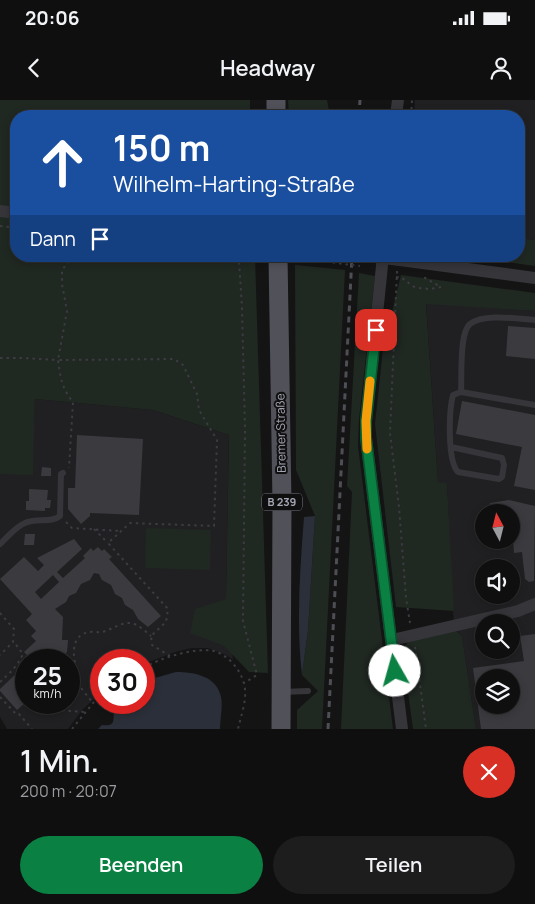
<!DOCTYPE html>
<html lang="de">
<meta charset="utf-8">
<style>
body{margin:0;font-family:Manrope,sans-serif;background:#1d1d1e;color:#f1f3f6;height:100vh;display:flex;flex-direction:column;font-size:19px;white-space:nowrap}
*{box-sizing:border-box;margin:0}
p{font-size:16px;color:#9b9c9f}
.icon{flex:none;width:28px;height:28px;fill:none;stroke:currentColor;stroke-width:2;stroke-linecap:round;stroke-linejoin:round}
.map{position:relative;height:629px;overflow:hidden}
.side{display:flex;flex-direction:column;background:#0f0f10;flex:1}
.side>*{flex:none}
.hud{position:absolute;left:10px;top:10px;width:515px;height:152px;border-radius:20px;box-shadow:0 2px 8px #0003,0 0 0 1px #2f2f30;background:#1a4fa0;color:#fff;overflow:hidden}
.needle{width:32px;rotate:353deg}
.buttons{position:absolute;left:475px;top:404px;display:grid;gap:10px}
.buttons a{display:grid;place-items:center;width:45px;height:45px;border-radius:50%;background:#0f0f10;box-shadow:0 2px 8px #0003,0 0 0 1px #2f2f30;font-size:25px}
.speed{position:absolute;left:15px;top:549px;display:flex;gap:10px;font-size:25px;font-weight:700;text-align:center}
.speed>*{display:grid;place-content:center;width:65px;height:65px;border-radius:50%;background:#0f0f10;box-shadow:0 2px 8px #0003,0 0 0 1px #2f2f30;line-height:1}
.speed small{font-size:12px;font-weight:400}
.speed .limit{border:8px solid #d22;background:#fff;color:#111}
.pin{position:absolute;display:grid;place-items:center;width:42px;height:42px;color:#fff;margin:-21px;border-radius:10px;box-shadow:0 2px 8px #0006}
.me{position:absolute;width:55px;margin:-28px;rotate:353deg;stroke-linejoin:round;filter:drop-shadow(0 0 4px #0008)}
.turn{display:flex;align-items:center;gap:18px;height:105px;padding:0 20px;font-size:22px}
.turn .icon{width:65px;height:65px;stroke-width:2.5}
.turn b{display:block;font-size:35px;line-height:42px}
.then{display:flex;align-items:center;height:48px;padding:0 20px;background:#0003;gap:10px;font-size:19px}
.round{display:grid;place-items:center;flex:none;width:52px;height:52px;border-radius:26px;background:#1d1d1e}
.summary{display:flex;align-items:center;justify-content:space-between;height:85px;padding:0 20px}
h1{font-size:30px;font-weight:600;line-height:38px}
.action{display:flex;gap:10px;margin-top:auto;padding:10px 20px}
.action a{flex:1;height:58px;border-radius:30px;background:#0b8043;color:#fff;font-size:20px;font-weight:600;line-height:58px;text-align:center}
.action a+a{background:#1d1d1e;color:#f1f3f6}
.status{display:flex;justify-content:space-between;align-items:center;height:35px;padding:0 25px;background:#0f0f10;direction:ltr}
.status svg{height:14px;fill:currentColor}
header{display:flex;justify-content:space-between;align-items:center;height:65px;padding:0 20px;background:#0f0f10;font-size:22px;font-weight:600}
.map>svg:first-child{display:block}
.built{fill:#202022;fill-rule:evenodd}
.green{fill:#202822}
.water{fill:#2a2f39}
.building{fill:#3b3b3f;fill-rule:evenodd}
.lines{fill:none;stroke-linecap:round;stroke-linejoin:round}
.path{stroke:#3b3b41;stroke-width:2;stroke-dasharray:2.5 4;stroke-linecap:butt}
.lane{stroke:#35353a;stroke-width:6}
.street{stroke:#35353a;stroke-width:12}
.primary{stroke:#515159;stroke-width:19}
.rail{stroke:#4e4e55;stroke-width:3;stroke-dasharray:6 5;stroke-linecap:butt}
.path-bridge{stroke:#3b3b41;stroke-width:2;stroke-dasharray:2.5 4;stroke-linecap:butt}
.street-bridge{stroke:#35353a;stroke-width:12}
.route-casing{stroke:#07532c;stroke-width:12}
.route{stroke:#0b8043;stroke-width:9}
.slow{stroke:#f59e0b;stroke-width:9}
.labels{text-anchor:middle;stroke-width:4;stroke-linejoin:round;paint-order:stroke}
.shield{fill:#0f0f10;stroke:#797984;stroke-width:1}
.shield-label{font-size:11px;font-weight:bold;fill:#a6a7b5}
.street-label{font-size:12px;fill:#a6a7b5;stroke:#0f0f10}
</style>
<div class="status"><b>20:06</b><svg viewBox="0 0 49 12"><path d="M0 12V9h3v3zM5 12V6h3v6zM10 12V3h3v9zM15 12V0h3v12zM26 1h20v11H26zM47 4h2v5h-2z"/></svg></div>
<header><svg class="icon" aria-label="back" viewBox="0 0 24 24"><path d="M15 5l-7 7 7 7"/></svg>Headway<svg class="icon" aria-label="person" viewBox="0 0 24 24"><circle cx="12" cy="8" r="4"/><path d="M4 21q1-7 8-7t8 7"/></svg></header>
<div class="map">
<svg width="535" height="629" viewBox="0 0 535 629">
<rect width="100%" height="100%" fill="#141415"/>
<path class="built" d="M415,0H535V140L519,138V16H414Z
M426,203L535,211V629H476L462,536L454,529L447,384L438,382ZM484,412H511V440H484ZM484,468H511V495H484ZM484,522H511V550H484ZM484,578H511V605H484Z
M35,299L153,310L229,335L226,499L233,560L226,555L208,548H192L175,552L144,564V560H101V593L83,609L68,629H7L0,617V374H32ZM26,560H69V602H26Z"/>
<path class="green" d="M0,0H250V16H16V156H255L268,573L249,572L224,546L190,533L195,509L226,499L229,335L153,310L35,299L33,375L0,374Z
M288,0H327L330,16H289Z
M519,138L535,140V166L461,156H519Z
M295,165L345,170L322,629H297V610L318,591L302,575L308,530L315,416L296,370Z
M359,173L375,176L359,319L358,346L393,629H341L352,392L347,386Z
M401,175L535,193V211L426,204L438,382L447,383L454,511L396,507L375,324L383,249Z
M146,428L211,430L210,470L145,468Z
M454,529L462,536L476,629H413L402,549L408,542Z"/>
<path class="water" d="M315,416L308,530L302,575C296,523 300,469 304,417Z
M176,572C194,572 217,576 221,597C223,607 220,619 220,629H98L102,625C116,627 113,620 114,611C114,608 116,605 118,603L144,602V581Z"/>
<path class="building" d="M508,226L535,228V259L506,256Z
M462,301L535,315V390L514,386L522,347L456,334Z
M77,335L143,339L139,415L90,413V416L81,424L68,409V388H75Z
M42,367L51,368V376H41Z
M29,389L48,390L47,400H51L50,408H45V411L26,410V401H29Z
M509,400L535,406L534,481L529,482L525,479L522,452L514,453L511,412H492L490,403Z
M25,434H35L34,445H24Z
M74,439L82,449L57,472L63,478L85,458L83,456L91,448L93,451L98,447L102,451L104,449L112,457L109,459L161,516L148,527L138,519L133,510L125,505L122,498L115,494L111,485L102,480L99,474L94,473L90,480L81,484L76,493L69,496L66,502L55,509L63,517L62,540H68L67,552L59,560H27L30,558L24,552L36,541L31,536L36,531L26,520L32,514L0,479L24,457L38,471L44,465L37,458ZM53,475L59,482L41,499L35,492Z
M535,534V629H481L473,568L524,561L520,536ZM484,578H511V605H484Z
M26,561V595L24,597L26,602L17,610L0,591V589L20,570L18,568Z"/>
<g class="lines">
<path class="path" d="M411,16L412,0
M0,126L16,128
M237,156L239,161L242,207L245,330L243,521L257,575L244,583
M397,171L390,333L399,407L406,498L410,523
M396,177C404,178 405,180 411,185C418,190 433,189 441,187L425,178L424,175
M0,258H22L58,260C60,276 62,289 73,302L69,368
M66,422L72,428L120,431
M94,429L108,443
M0,513L14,529L13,542L0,555
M415,547L426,629
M170,556L152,545L151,536L166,522L168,509L108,443L130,423L214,426L217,340L199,310L197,294L183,265L174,259L58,260L67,211L62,184V170L69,161L78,158L104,161L149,157L199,156
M144,568C159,558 196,547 214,551C228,555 241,570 244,584C248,598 241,615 238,629
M69,572L76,566C72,553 72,534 90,532C94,531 98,533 102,532C111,530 121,522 131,523C138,524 145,531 151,536
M69,573L93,603
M0,582C10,573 18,565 23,554L14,542
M0,597L16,614H19L32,629
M57,602V610L84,612
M72,629L93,603L101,596"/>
<path class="lane" d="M461,292C462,278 459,233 470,224C484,213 518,219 535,220
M451,347L502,358L504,365L502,377L499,379L458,372C447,361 449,310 453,295L461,292L535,305
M0,444C8,437 15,427 25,423C36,418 52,423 60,416L61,374L63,373
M282,592L308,591"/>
<path class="street" d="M396,16L398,0
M0,111L16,113
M383,156L366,321V338L402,629
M400,160L535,178
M392,540L518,511L535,504"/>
<path class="primary" d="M276,0V16
M278,156L282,404L281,629"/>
<path class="rail" d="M359,16L360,0
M328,629L352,156"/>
<path class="path-bridge" d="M281,156L360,166"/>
<path class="street-bridge" d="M367,156L400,160"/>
</g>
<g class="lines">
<defs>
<path id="route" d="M376,230L366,321V338L395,571"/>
</defs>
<use href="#route" class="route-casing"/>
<use href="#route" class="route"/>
<path class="slow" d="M367,349L366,321L370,281"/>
</g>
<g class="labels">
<rect class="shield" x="262" y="393.5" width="40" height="17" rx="4"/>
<g class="shield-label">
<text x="282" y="406">B 239</text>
</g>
<g class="street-label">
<text transform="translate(281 333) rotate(-91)" y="4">Bremer Straße</text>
</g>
</g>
</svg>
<div class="buttons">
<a><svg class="needle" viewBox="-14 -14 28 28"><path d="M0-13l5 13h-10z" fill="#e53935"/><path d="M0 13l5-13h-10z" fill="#9b9c9f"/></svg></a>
<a><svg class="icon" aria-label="sound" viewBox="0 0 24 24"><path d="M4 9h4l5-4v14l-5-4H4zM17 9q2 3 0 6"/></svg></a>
<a><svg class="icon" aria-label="search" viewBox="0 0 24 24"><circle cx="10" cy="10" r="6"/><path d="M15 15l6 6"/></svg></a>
<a><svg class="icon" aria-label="layers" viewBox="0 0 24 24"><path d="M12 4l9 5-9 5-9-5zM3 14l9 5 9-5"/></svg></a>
</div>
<div class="speed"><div>25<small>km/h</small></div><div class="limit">30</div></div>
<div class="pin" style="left:376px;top:230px;background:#d93025"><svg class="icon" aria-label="arrive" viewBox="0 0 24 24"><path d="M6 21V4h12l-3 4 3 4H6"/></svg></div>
<svg class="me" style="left:395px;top:571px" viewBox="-20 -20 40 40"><circle r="19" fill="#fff"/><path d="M0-13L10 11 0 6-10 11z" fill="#0b8043"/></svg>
<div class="hud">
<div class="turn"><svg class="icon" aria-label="ahead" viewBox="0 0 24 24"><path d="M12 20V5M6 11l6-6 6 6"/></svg><div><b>150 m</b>Wilhelm-Harting-Straße</div></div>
<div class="then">Dann<svg class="icon" aria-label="arrive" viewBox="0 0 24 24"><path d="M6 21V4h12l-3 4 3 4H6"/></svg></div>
</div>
</div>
<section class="side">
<div class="summary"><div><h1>1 Min.</h1><p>200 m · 20:07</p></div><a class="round" style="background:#d93025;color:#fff"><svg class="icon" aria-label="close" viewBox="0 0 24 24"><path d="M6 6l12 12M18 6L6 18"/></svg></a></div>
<div class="action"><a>Beenden</a><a>Teilen</a></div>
</section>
